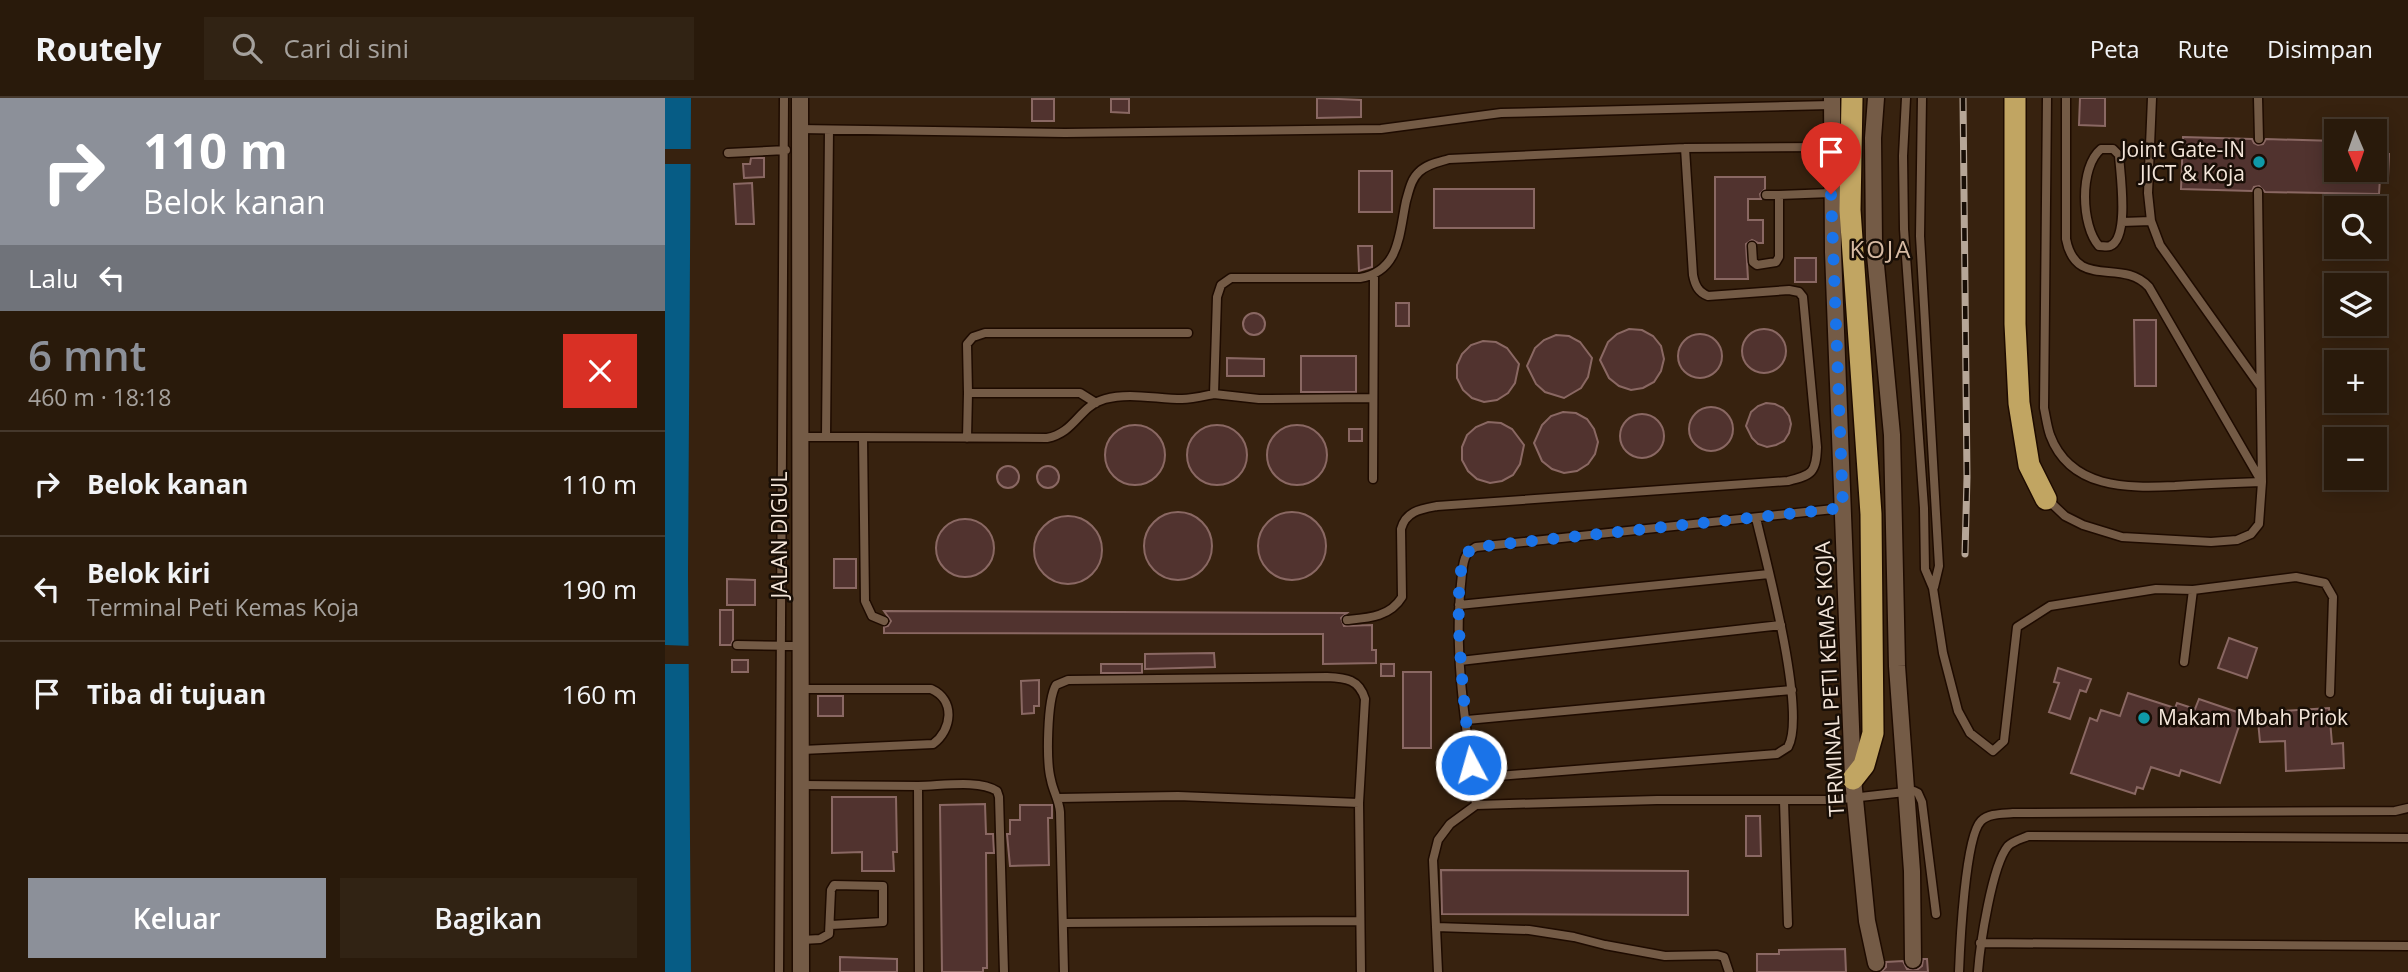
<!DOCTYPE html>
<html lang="id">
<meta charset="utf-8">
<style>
body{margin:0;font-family:"Open Sans",sans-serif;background:#312314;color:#f1f3f6;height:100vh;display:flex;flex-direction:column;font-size:26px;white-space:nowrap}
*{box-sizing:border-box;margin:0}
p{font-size:23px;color:#a5a19d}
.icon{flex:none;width:38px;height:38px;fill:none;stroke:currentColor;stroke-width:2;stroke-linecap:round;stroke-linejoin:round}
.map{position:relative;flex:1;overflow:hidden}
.details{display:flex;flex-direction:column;background:#291a0b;width:665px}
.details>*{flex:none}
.guide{background:#8c9099;color:#fff;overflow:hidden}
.needle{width:46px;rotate:178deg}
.fabs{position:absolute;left:1659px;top:21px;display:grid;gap:14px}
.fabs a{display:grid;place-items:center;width:63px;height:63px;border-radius:0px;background:#291a0b;box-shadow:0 4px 18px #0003,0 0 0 2px #45382c;font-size:35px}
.pin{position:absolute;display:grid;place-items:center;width:60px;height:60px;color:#fff;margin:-72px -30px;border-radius:50% 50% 50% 0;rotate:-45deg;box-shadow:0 0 7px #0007}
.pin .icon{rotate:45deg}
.me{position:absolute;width:77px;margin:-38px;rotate:354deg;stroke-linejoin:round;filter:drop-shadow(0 0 5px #0008)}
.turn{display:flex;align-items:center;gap:24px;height:147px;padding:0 28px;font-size:32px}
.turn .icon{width:91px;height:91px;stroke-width:2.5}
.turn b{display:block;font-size:49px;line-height:60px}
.then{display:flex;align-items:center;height:66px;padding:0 28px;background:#0003;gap:14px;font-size:26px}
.round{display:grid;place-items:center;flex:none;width:74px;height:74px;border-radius:0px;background:#312314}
.overview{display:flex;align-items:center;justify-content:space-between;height:119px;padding:0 28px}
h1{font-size:42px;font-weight:600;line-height:52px;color:#8c9099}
.action{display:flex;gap:14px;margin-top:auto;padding:14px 28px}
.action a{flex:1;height:80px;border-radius:0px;background:#8c9099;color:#fff;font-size:28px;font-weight:600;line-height:80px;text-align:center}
.action a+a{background:#312314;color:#f1f3f6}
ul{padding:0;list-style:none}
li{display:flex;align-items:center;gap:21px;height:105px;padding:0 28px;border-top:2px solid #45382c}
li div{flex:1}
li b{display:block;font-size:26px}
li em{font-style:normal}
header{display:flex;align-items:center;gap:42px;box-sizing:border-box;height:98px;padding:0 35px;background:#291a0b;border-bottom:2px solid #45382c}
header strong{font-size:33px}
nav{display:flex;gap:38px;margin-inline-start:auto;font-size:24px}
.search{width:490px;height:63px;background:#312314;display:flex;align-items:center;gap:18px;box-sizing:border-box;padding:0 24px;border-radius:0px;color:#a5a19d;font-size:26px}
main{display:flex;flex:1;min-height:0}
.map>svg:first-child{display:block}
.water{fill:#065c85}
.pier{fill:#37220f}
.building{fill:#51332f;stroke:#8a6863;stroke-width:2}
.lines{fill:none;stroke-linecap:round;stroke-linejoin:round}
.service-casing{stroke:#1e0b00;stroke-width:11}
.minor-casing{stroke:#1e0b00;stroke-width:19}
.motorway-casing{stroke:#1e0b00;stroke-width:24}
.service{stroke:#745b46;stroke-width:8}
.minor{stroke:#745b46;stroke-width:16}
.motorway{stroke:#c1a562;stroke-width:21}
.rail-casing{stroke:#b6a697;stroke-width:7}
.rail{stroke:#180e06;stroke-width:4.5;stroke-dasharray:13;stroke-linecap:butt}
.route{stroke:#1a73e8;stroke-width:12;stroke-dasharray:0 21.6}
.culture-dot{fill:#0f9aa8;stroke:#180e06;stroke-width:2.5}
.labels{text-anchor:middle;stroke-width:5;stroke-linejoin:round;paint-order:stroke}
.poi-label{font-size:21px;fill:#f4e6da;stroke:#180e06;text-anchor:end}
.street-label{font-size:21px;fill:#f4e6da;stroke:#180e06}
.quarter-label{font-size:24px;letter-spacing:2px;fill:#d7bba4;stroke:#180e06}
</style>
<header>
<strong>Routely</strong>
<div class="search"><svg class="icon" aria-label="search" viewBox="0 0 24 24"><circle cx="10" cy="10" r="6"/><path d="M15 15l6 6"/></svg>Cari di sini</div>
<nav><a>Peta</a><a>Rute</a><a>Disimpan</a></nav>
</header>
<main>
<section class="details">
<div class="guide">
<div class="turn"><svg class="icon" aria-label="right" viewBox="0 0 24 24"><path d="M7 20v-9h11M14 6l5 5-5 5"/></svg><div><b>110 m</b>Belok kanan</div></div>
<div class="then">Lalu<svg class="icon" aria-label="left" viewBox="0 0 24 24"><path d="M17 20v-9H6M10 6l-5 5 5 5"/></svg></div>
</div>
<div class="overview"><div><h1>6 mnt</h1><p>460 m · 18:18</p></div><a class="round" style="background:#d93025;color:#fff"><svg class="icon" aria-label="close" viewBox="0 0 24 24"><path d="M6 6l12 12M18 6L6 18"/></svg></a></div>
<ul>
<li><svg class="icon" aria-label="right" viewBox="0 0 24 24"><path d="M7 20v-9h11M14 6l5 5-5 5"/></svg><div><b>Belok kanan</b></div><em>110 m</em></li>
<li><svg class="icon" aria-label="left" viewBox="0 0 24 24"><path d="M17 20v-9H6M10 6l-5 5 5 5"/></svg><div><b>Belok kiri</b><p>Terminal Peti Kemas Koja</p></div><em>190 m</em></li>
<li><svg class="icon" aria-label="arrive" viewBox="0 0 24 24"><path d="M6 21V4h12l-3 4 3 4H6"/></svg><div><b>Tiba di tujuan</b></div><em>160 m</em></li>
</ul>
<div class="action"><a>Keluar</a><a>Bagikan</a></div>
</section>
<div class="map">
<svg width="1743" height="874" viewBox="0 0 1743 874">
<rect width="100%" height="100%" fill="#37220f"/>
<path class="water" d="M0,0H26L23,476L26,874H0Z"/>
<path class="pier" d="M0,51H29V66H0Z
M0,547L27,548V566H0Z"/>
<path class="building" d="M652,0L696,2V19L652,20Z
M1415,0H1440V28L1414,27Z
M367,1H389V23H367Z
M446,1H464V15L446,14Z
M1518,39L1587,41L1589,45L1593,47L1598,46L1601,41L1671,43V72H1710V56H1724L1723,80H1715L1714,96L1600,94L1594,88L1589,89L1587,93L1516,91Z
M86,60H99V79L79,80L78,66H85Z
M694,73H727V114H694Z
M1050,79H1100V91L1095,96L1096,101H1083V122H1098V145H1093L1087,142L1081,146L1083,181H1050Z
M87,85L89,126H71L69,86Z
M769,91H869V130H769Z
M693,148H707V169L694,173Z
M1130,160H1151V184H1130Z
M731,205H744V228H731Z
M578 226a11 11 0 1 1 22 0a11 11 0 1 1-22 0Z
M1469,222H1491V288H1470Z
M964,231L977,232L988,238L996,248L999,261L996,273L989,284L978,290L966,292L954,288L944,280L935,262L943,244L952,236Z
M1077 253a22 22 0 1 1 44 0a22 22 0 1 1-44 0Z
M1013 258a22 22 0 1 1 44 0a22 22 0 1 1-44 0Z
M891,237L904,238L915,244L927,260L923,279L916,290L899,300L880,294L871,286L862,268L870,250L879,242Z
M818,243L831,244L842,250L854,266L850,285L843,295L832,302L819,304L807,300L798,292L792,280V267L797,256L806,247Z
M636,258H691V294H636Z
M562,260L599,261V278H562Z
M1101,305L1110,306L1118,310L1124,318L1126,326L1124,335L1119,343L1111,347L1102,349L1093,346L1087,340L1081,328L1086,314L1093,308Z
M1024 331a22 22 0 1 1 44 0a22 22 0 1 1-44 0Z
M898,314L911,315L922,321L929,331L933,344L930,356L923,366L912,373L899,375L887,371L877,363L869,345L877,327L886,318Z
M955 338a22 22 0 1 1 44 0a22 22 0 1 1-44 0Z
M823,324L836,325L847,331L859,347L855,366L848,377L837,383L825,385L812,381L803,373L797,362V349L802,337L811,329Z
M522 357a30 30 0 1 1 60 0a30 30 0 1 1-60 0Z
M602 357a30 30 0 1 1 60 0a30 30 0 1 1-60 0Z
M440 357a30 30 0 1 1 60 0a30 30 0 1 1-60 0Z
M684,331H697V343H684Z
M332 379a11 11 0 1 1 22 0a11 11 0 1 1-22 0Z
M372 379a11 11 0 1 1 22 0a11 11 0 1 1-22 0Z
M593 448a34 34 0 1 1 68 0a34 34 0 1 1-68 0Z
M479 448a34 34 0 1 1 68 0a34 34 0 1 1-68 0Z
M369 452a34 34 0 1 1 68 0a34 34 0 1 1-68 0Z
M271 450a29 29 0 1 1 58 0a29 29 0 1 1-58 0Z
M169,461H191V490H169Z
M62,481L90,482V507H62Z
M55,512H68V542L66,547H55Z
M219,513L682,515L676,520L679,528L707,527V552H711V565L658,566V536L219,535V529L223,528L226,523Z
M1564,540L1592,550L1582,580L1553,570Z
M549,555L550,569L480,571V556Z
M67,562H83V574H67Z
M436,566H477V575H436Z
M716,566H729V578H716Z
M1393,570L1426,581L1421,594L1415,592L1405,621L1384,614L1394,585L1389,584Z
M738,574H766V650H738Z
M374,582V608H369V615L357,616L356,583Z
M1463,595L1510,610L1512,605L1530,611L1534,601L1578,616L1555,685L1516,672L1514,678L1486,669L1478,691L1472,689L1470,696L1406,675L1425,620L1432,623L1436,612L1455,618Z
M153,598H178V618H153Z
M1664,610L1667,646L1678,645L1679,670L1621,673L1620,643L1595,644L1593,623L1619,622L1618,613Z
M167,699H231L232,754H228L229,773H197V754L167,755Z
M320,706L321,736H328L329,755H321L322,870H318V874H277L275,707Z
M355,707H387V720H383L384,767L345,768L342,736H345V722H355Z
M1081,718H1095L1096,758H1081Z
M776,772L1023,773V817L777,816Z
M1180,851L1181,874H1092V856H1114V852Z
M175,859L232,861V874H175Z
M1258,861H1262L1263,874H1216L1221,869V864L1238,863L1242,871H1253L1257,868Z"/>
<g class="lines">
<defs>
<path id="service" d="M1241,0L1238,58L1239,131L1259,410L1260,471L1268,490L1278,555L1293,613L1305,635L1328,653L1339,643L1352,529L1385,508L1491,491L1528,492L1519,564
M1257,0L1255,138L1274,468L1269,489
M1382,0L1379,310C1381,319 1382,328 1385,337C1405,391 1462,390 1510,388C1539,386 1568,385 1597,384
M1401,0V141C1411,193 1457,159 1484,189L1595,381
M1487,0L1483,95L1486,123L1495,147L1595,288
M1593,0L1594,41
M134,31L400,35L716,31L836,15L1166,7
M164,32L161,339H198
M1436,51H1448L1454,57C1455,75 1465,140 1445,148C1442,149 1438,148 1434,148C1416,128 1414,69 1436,51Z
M63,55L121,52
M1101,97H1114
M1457,124L1486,123
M1087,148L1088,164L1092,167L1111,164L1114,159V97L1166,95
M303,295L302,246L308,239L320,235H523
M549,296L594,301L708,300
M135,339H161
M302,340L303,295H415L431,305
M708,381L709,177
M1383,402L1400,418L1418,427L1457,439L1546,444L1572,442L1586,436L1594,426L1597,384L1593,94
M1091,420C1101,463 1142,615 1123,649L1112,656L808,680C799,618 789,548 796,486C797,478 797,468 800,460C802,454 806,452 811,449L1178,410
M1528,492L1631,479L1660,485L1668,499L1665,595
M794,507L1104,476
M682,522C703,520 725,519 737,499L736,431C741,413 756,411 772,408L1123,383C1147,377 1151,375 1152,349L1138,199L1134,194L1124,192L1043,198C1033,194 1030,187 1028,177L1020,50
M219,523L207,518L200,503L198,339L382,340C410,335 414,308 440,301C464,294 492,301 517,301C527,301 539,298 549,296L552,199L556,187L566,180H695C735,173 734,136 741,103C744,93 746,81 754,74C762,66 774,64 784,61L1020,50L1166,49
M72,547L136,548
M795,563L1116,527
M136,591H266C291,602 287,632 268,646L137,652
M802,622L1127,592
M808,680L811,707
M137,687L253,688
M393,700L513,698L694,705
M1119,703L1123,826
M399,825L695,823
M771,829L768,762L773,742L785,726L811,707L992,702H1168L1249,693L1253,695L1257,704L1271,816
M137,842L155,841L164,836L166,792L169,787L218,788V824L166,827
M1315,845L1743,848
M114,874L119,0
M254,874L253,688C275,688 314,681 332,693L334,699L339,874
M399,874L395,714C394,702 388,693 386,682C381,664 382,602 391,587L403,582L662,579C681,580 694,581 700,601L694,705L696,874
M773,874L771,829L864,832L909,839L940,847L1000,858L1052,857L1059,859L1064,874
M1294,874C1295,848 1300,739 1316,723C1324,715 1338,716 1348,715L1730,713L1743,710
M1313,874C1315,847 1327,767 1343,748C1348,743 1356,741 1363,738L1743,740"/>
<path id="minor" d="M135,0L136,874
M1167,0L1168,154L1188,681L1202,823L1211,865
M1211,0L1208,40L1209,146L1227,337L1232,568L1247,773L1248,862"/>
<path id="motorway" d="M1187,0L1185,112L1206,416L1208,635L1199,667L1188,681
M1350,0V226L1354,305L1364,367L1381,401"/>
</defs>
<use href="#service" class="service-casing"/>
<use href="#minor" class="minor-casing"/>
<use href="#motorway" class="motorway-casing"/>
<use href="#service" class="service"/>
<use href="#minor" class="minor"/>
<use href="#motorway" class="motorway"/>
<defs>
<path id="rail" d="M1298,0L1302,379L1300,456"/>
</defs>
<use href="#rail" class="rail-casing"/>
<use href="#rail" class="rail"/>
</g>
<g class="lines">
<path class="route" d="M806,667C802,631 783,480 802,455C805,452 808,451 811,449L1178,410L1166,96"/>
</g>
<g class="culture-dot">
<circle cx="1594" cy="64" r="7"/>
<circle cx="1479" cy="620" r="7"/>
</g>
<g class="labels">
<g class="poi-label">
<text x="1580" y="59">Joint Gate-IN<tspan x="1580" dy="24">JICT &amp; Koja</tspan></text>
<text x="1493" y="627" text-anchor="start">Makam Mbah Priok</text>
</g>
<g class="street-label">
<text transform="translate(115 437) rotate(-90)" y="7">JALAN DIGUL</text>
<text transform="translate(1165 581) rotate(-93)" y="7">TERMINAL PETI KEMAS KOJA</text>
</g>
<g class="quarter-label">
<text x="1216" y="160">KOJA</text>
</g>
</g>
</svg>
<div class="fabs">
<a><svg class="needle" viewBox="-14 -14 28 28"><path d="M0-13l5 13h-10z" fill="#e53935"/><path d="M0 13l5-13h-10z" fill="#a5a19d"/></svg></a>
<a><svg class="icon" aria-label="search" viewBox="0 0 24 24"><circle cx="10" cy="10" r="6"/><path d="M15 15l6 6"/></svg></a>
<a><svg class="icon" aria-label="layers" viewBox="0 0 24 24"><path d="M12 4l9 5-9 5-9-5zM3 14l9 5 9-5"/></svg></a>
<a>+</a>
<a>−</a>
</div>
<div class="pin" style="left:1166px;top:96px;background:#d93025"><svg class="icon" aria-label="arrive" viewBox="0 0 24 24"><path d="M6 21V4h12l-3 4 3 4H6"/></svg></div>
<svg class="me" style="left:806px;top:667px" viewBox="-20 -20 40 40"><circle r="17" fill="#1a73e8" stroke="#fff" stroke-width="3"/><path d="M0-11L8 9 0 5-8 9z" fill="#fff"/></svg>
</div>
</main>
